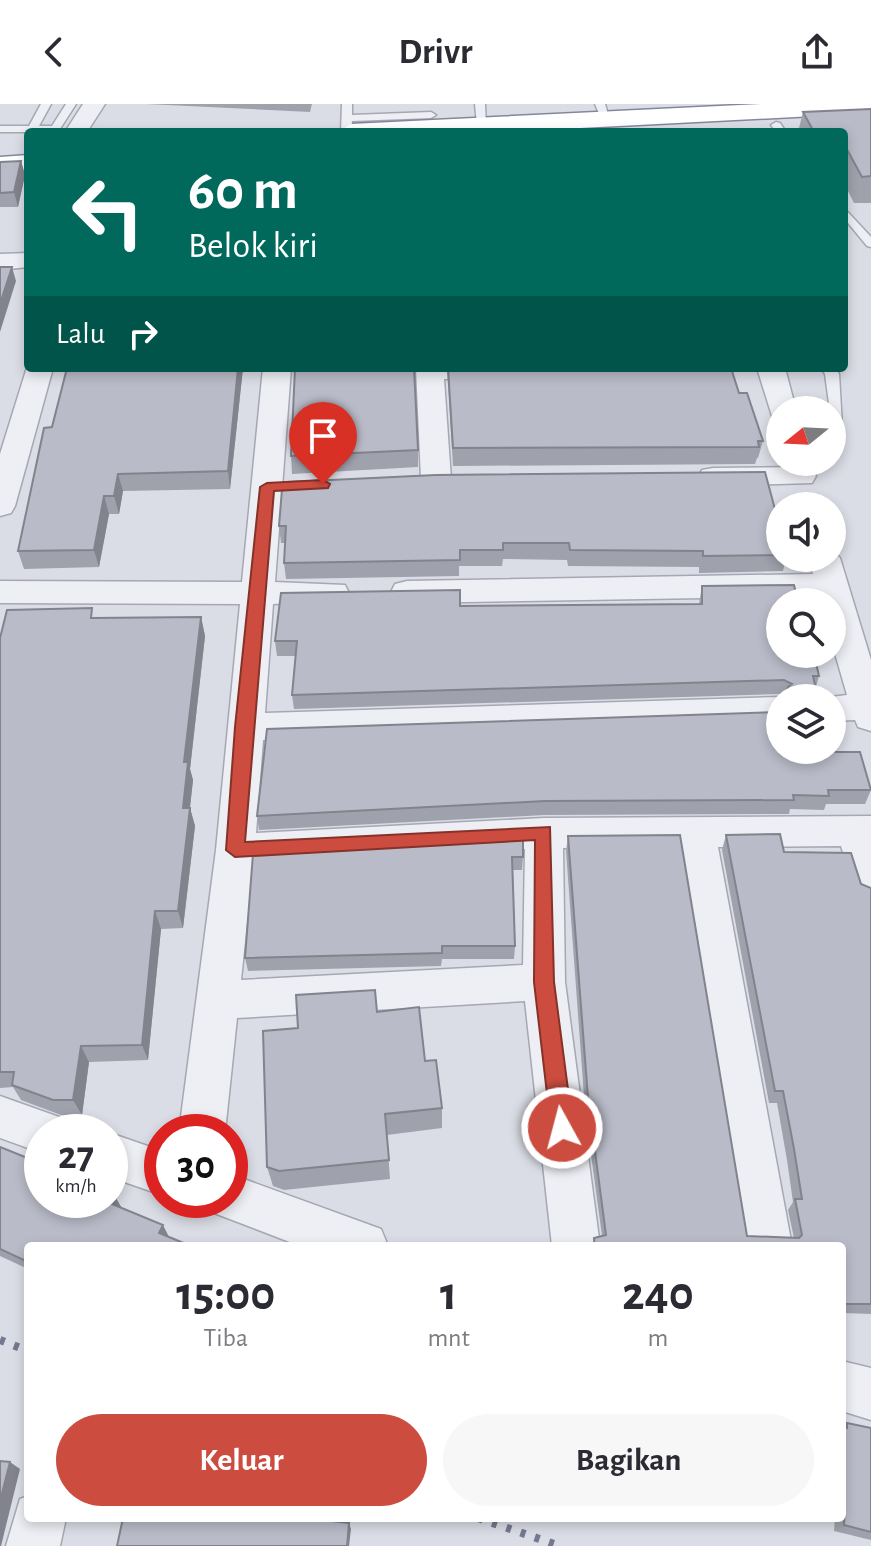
<!DOCTYPE html>
<html lang="id">
<style>
body{margin:0;font-family:"Alegreya Sans",sans-serif;background:#f7f7f7;color:#2b2b33;height:100vh;display:flex;flex-direction:column;font-size:30px;white-space:nowrap}
*{box-sizing:border-box;margin:0}
p{font-size:26px;color:#7c7c81}
.icon{flex:none;width:44px;height:44px;fill:none;stroke:currentColor;stroke-width:2;stroke-linecap:round;stroke-linejoin:round}
.map{position:relative;flex:1;overflow:hidden}
.sheet{position:absolute;left:24px;top:1138px;width:822px;height:280px;display:flex;flex-direction:column;background:#fff;border-radius:8px;box-shadow:0 4px 12px #0003}
.sheet>*{flex:none}
.top-card{position:absolute;left:24px;top:24px;width:824px;height:244px;border-radius:8px;box-shadow:0 4px 12px #0003;background:#00695c;color:#fff;overflow:hidden}
.needle{width:52px;rotate:252deg}
.buttons{position:absolute;left:766px;top:292px;display:grid;gap:16px}
.buttons a{display:grid;place-items:center;width:80px;height:80px;border-radius:50%;background:#fff;box-shadow:0 4px 12px #0003;font-size:40px}
.speed{position:absolute;left:24px;top:1010px;display:flex;gap:16px;font-size:40px;font-weight:700;text-align:center}
.speed>*{display:grid;place-content:center;width:104px;height:104px;border-radius:50%;background:#fff;box-shadow:0 4px 12px #0003;line-height:1}
.speed small{font-size:20px;font-weight:400}
.speed .limit{border:12px solid #d22;background:#fff;color:#111}
.pin{position:absolute;display:grid;place-items:center;width:68px;height:68px;color:#fff;margin:-82px -34px;border-radius:50% 50% 50% 0;rotate:-45deg;box-shadow:0 0 8px #0007}
.pin .icon{rotate:45deg}
.me{position:absolute;width:88px;margin:-44px;rotate:353deg;stroke-linejoin:round;filter:drop-shadow(0 0 6px #0008)}
.turn{display:flex;align-items:center;gap:28px;height:168px;padding:0 32px;font-size:36px}
.turn .icon{width:104px;height:104px;stroke-width:2.5}
.turn b{display:block;font-size:56px;line-height:68px}
.then{display:flex;align-items:center;height:76px;padding:0 32px;background:#0003;gap:16px;font-size:30px}
.eta{display:flex;justify-content:space-evenly;align-items:center;height:136px;text-align:center}
.eta b{font-size:48px;font-weight:700;line-height:56px}
.action{display:flex;gap:16px;margin-top:auto;padding:16px 32px}
.action a{flex:1;height:92px;border-radius:48px;background:#cc4d3f;color:#fff;font-size:32px;font-weight:700;line-height:92px;text-align:center}
.action a+a{background:#f7f7f7;color:#2b2b33}
header{display:flex;justify-content:space-between;align-items:center;height:104px;padding:0 32px;background:#fff;font-size:36px;font-weight:700}
.map>svg:first-child{display:block}
.lines{fill:none;stroke-linecap:round;stroke-linejoin:round}
.service-casing{stroke:#a5a7b3;stroke-width:3}
.minor-casing{stroke:#a5a7b3;stroke-width:3}
.trunk-casing{stroke:#83879c;stroke-width:3}
.service{fill:#eeeff4;fill-rule:evenodd}
.minor{fill:#eeeff4;fill-rule:evenodd}
.trunk{fill:#fff;fill-rule:evenodd}
.rail{stroke:#75798f;stroke-width:8;stroke-dasharray:5 10;stroke-linecap:butt}
.wall{fill:#9fa1ac}
.shaded-wall{fill:#82838c}
.building{fill:#b9bbc8;stroke:#82838c;stroke-width:2}
.route{fill:#cc4d3f;stroke:#853229;stroke-width:2}
</style>
<header><svg class="icon" aria-label="back" viewBox="0 0 24 24"><path d="M15 5l-7 7 7 7"/></svg>Drivr<svg class="icon" aria-label="share" viewBox="0 0 24 24"><path d="M12 15V3M7 8l5-5 5 5M5 13v7h14v-7"/></svg></header>
<div class="map">
<svg width="871" height="1442" viewBox="0 0 871 1442">
<rect width="100%" height="100%" fill="#dbdde6"/>
<g class="lines">
<defs>
<path id="service" d="M41,0H51L39,22H52L66,0H76L58,28H0V22H29Z
M342,0H352V11L431,8L436,11L431,14L352,17L351,28H341Z
M475,0H485L486,23L477,21Z
M595,0H605L610,17H602Z
M776,18L780,19L786,28H776L771,21Z
M844,104L871,133V143L867,142L844,114Z
M821,264H835L839,270L842,322H832L825,270Z"/>
<path id="minor" d="M83,0H105L87,28H65Z
M28,149V163L0,166V150Z
M28,260V264H53L15,402L11,409L0,412V350Z
M263,264H291L275,478L345,481L349,489L345,497L273,500L265,609L780,593L784,594H780V619L263,636L256,729L544,714L871,712V798L857,794L841,742L718,743L792,1142H744L679,743L563,744L565,878L600,1142H552L525,897L237,914L225,1028H179L216,746L240,500L0,499V477L242,478ZM525,745L523,861L241,876L253,761Z
M416,264H555L551,270L541,272L444,275L451,375L447,382H425L421,375Z
M757,264H785L796,306H780V314L772,312Z
M801,363L812,365L816,372L812,379L713,382L702,380L698,373L702,366L713,364Z
M832,446L840,454L871,556V627L858,623L855,616L832,617V594H822L847,591L832,539V498H820L819,492L407,499L395,496L391,488L395,480L407,477L813,470L808,454H832Z
M0,992L59,1013L66,1028H42V1049L0,1034Z
M110,1029L162,1047V1091L110,1073Z
M230,1070L381,1125L388,1142H300L214,1109L208,1096H230Z
M842,1257L871,1264V1316L842,1307Z
M28,1392V1414H66L60,1442H6L20,1395Z"/>
<path id="trunk" d="M761,0H871V9L503,28H338L351,20Z
M28,51V67L0,69V53Z"/>
</defs>
<use href="#service" class="service-casing"/>
<use href="#minor" class="minor-casing"/>
<use href="#trunk" class="trunk-casing"/>
<use href="#service" class="service"/>
<use href="#minor" class="minor"/>
<use href="#trunk" class="trunk"/>
<path class="rail" d="M0,1236L28,1247
M478,1414L560,1442"/>
</g>
<path class="wall" d="M146,0H312L310,8Z
M871,5V99H854L844,79V28H798L803,8Z
M21,57L25,71L18,103H0V58Z
M67,264H243L230,385L123,387L119,410H109L99,463L24,465L18,447Z
M447,264L739,289L763,337L758,354H757L755,360L453,362Z
M418,346V363L292,370L291,352Z
M279,422L780,424V454H786L783,467L699,469V463L568,462L567,456L503,455L502,462H459V472L286,475L284,459L285,439H281Z
M702,482L780,498L819,572L816,583L818,594H784V593L780,590L294,605L292,591L295,552H277L275,537L460,502L699,500Z
M201,513L205,532L190,665L193,676L190,704L195,722L183,824L161,825L148,956L89,958L82,1011H61L21,996L13,983L0,984V534L95,514Z
M831,648L871,686L865,700H826L824,706L790,705L789,710L544,711L259,726L257,712Z
M726,731L784,748L871,784V1210L842,1209V1142H592L594,1134L602,1132L585,1006L566,747L568,732L747,1132L794,1134L788,1106L793,1098L787,1056L777,999H769L722,746Z
M253,750L523,753L522,766H513L515,842L514,855H442L441,862L248,867L245,854Z
M377,908L425,957L442,1004V1024L387,1031L390,1075L284,1086L273,1082L267,1063L298,924Z
M0,1043L30,1055L34,1061L28,1142V1165L0,1152Z
M847,1319L871,1324V1436L834,1427L835,1414H842V1323Z"/>
<path class="shaded-wall" d="M21,57L25,71L18,103L14,88Z
M12,163L16,177L0,228V200Z
M238,264H243L230,385L228,367Z
M118,370L123,387L119,410L114,392Z
M104,392L109,410L99,463L94,446Z
M201,513L205,532L190,665L193,676L188,720L190,704L195,722L183,824L178,807L184,658Z
M155,807L161,825L148,956L142,941Z
M81,942L89,958L82,1011L73,996Z
M116,1094L123,1106L112,1100Z
M163,1121L169,1133L159,1129Z
M10,1358L20,1365L1,1442H0V1397Z
M349,1419L351,1425L349,1442H347Z"/>
<path class="building" d="M871,5V72L862,73L844,40V28H814L803,8Z
M21,57L14,88L0,89V58Z
M0,163H12L0,200Z
M67,264H238L228,367L118,370L114,392H104L94,446L18,447L44,324L52,323Z
M295,264H414L418,346L291,352Z
M448,264H731L739,289H747L763,337H758L759,343L453,344Z
M765,368L780,424V451L703,452V447L570,446L569,439H503V446H460V456L284,459L286,422H279L282,385H289V378L436,371Z
M794,481L798,498H811H780V550H814L819,572H813L818,594H786L788,583L792,580L784,576L292,591L297,537H275L281,489L460,486V502L702,500V482Z
M92,504L91,514L201,513L184,658H188L183,704H190L178,807H155L142,941L81,942L73,996H53L12,981L14,968H0V534L7,506Z
M780,608V646H831V648H860L871,686H828L829,692L793,691L794,696L545,697L257,712L267,625Z
M780,730L784,748L851,749L861,780L871,784V1200H842V1142H595L594,1134L606,1131L588,994L568,732L680,731L747,1132L799,1134L802,1131L795,1095H802L794,1045L783,987H775L726,731Z
M523,734V753H512L515,842H442V849L245,854L253,750Z
M375,886L377,908L419,903L425,957L436,956L442,1004L385,1010L389,1056L279,1067L267,1063L263,927L298,924L296,891Z
M0,1043L30,1055L28,1058L42,1064V1096H110V1091L116,1094L112,1100L163,1121L159,1129L191,1142H28V1158L0,1145Z
M847,1319L871,1324V1428L844,1421L845,1404H842V1323L847,1324Z
M0,1357L10,1358L0,1397Z
M123,1414H199L214,1415V1414H304L349,1419L347,1442H117Z"/>
<path class="route" d="M323,376L330,380L328,384L274,387L245,738L550,723L554,878L573,1024L570,1032L562,1035L554,1032L551,1024L534,878L535,736L235,753L226,746L235,623L260,383L267,379Z"/>
</svg>
<div class="buttons">
<a><svg class="needle" viewBox="-14 -14 28 28"><path d="M0-13l5 13h-10z" fill="#e53935"/><path d="M0 13l5-13h-10z" fill="#7c7c81"/></svg></a>
<a><svg class="icon" aria-label="sound" viewBox="0 0 24 24"><path d="M4 9h4l5-4v14l-5-4H4zM17 9q2 3 0 6"/></svg></a>
<a><svg class="icon" aria-label="search" viewBox="0 0 24 24"><circle cx="10" cy="10" r="6"/><path d="M15 15l6 6"/></svg></a>
<a><svg class="icon" aria-label="layers" viewBox="0 0 24 24"><path d="M12 4l9 5-9 5-9-5zM3 14l9 5 9-5"/></svg></a>
</div>
<div class="speed"><div>27<small>km/h</small></div><div class="limit">30</div></div>
<div class="pin" style="left:323px;top:380px;background:#d93025"><svg class="icon" aria-label="arrive" viewBox="0 0 24 24"><path d="M6 21V4h12l-3 4 3 4H6"/></svg></div>
<svg class="me" style="left:562px;top:1024px" viewBox="-20 -20 40 40"><circle r="17" fill="#cc4d3f" stroke="#fff" stroke-width="3"/><path d="M0-11L8 9 0 5-8 9z" fill="#fff"/></svg>
<div class="top-card">
<div class="turn"><svg class="icon" aria-label="left" viewBox="0 0 24 24"><path d="M17 20v-9H6M10 6l-5 5 5 5"/></svg><div><b>60 m</b>Belok kiri</div></div>
<div class="then">Lalu<svg class="icon" aria-label="right" viewBox="0 0 24 24"><path d="M7 20v-9h11M14 6l5 5-5 5"/></svg></div>
</div>
<section class="sheet">
<div class="eta">
<div><b>15:00</b><p>Tiba</p></div>
<div><b>1</b><p>mnt</p></div>
<div><b>240</b><p>m</p></div>
</div>
<div class="action"><a>Keluar</a><a>Bagikan</a></div>
</section>
</div>
